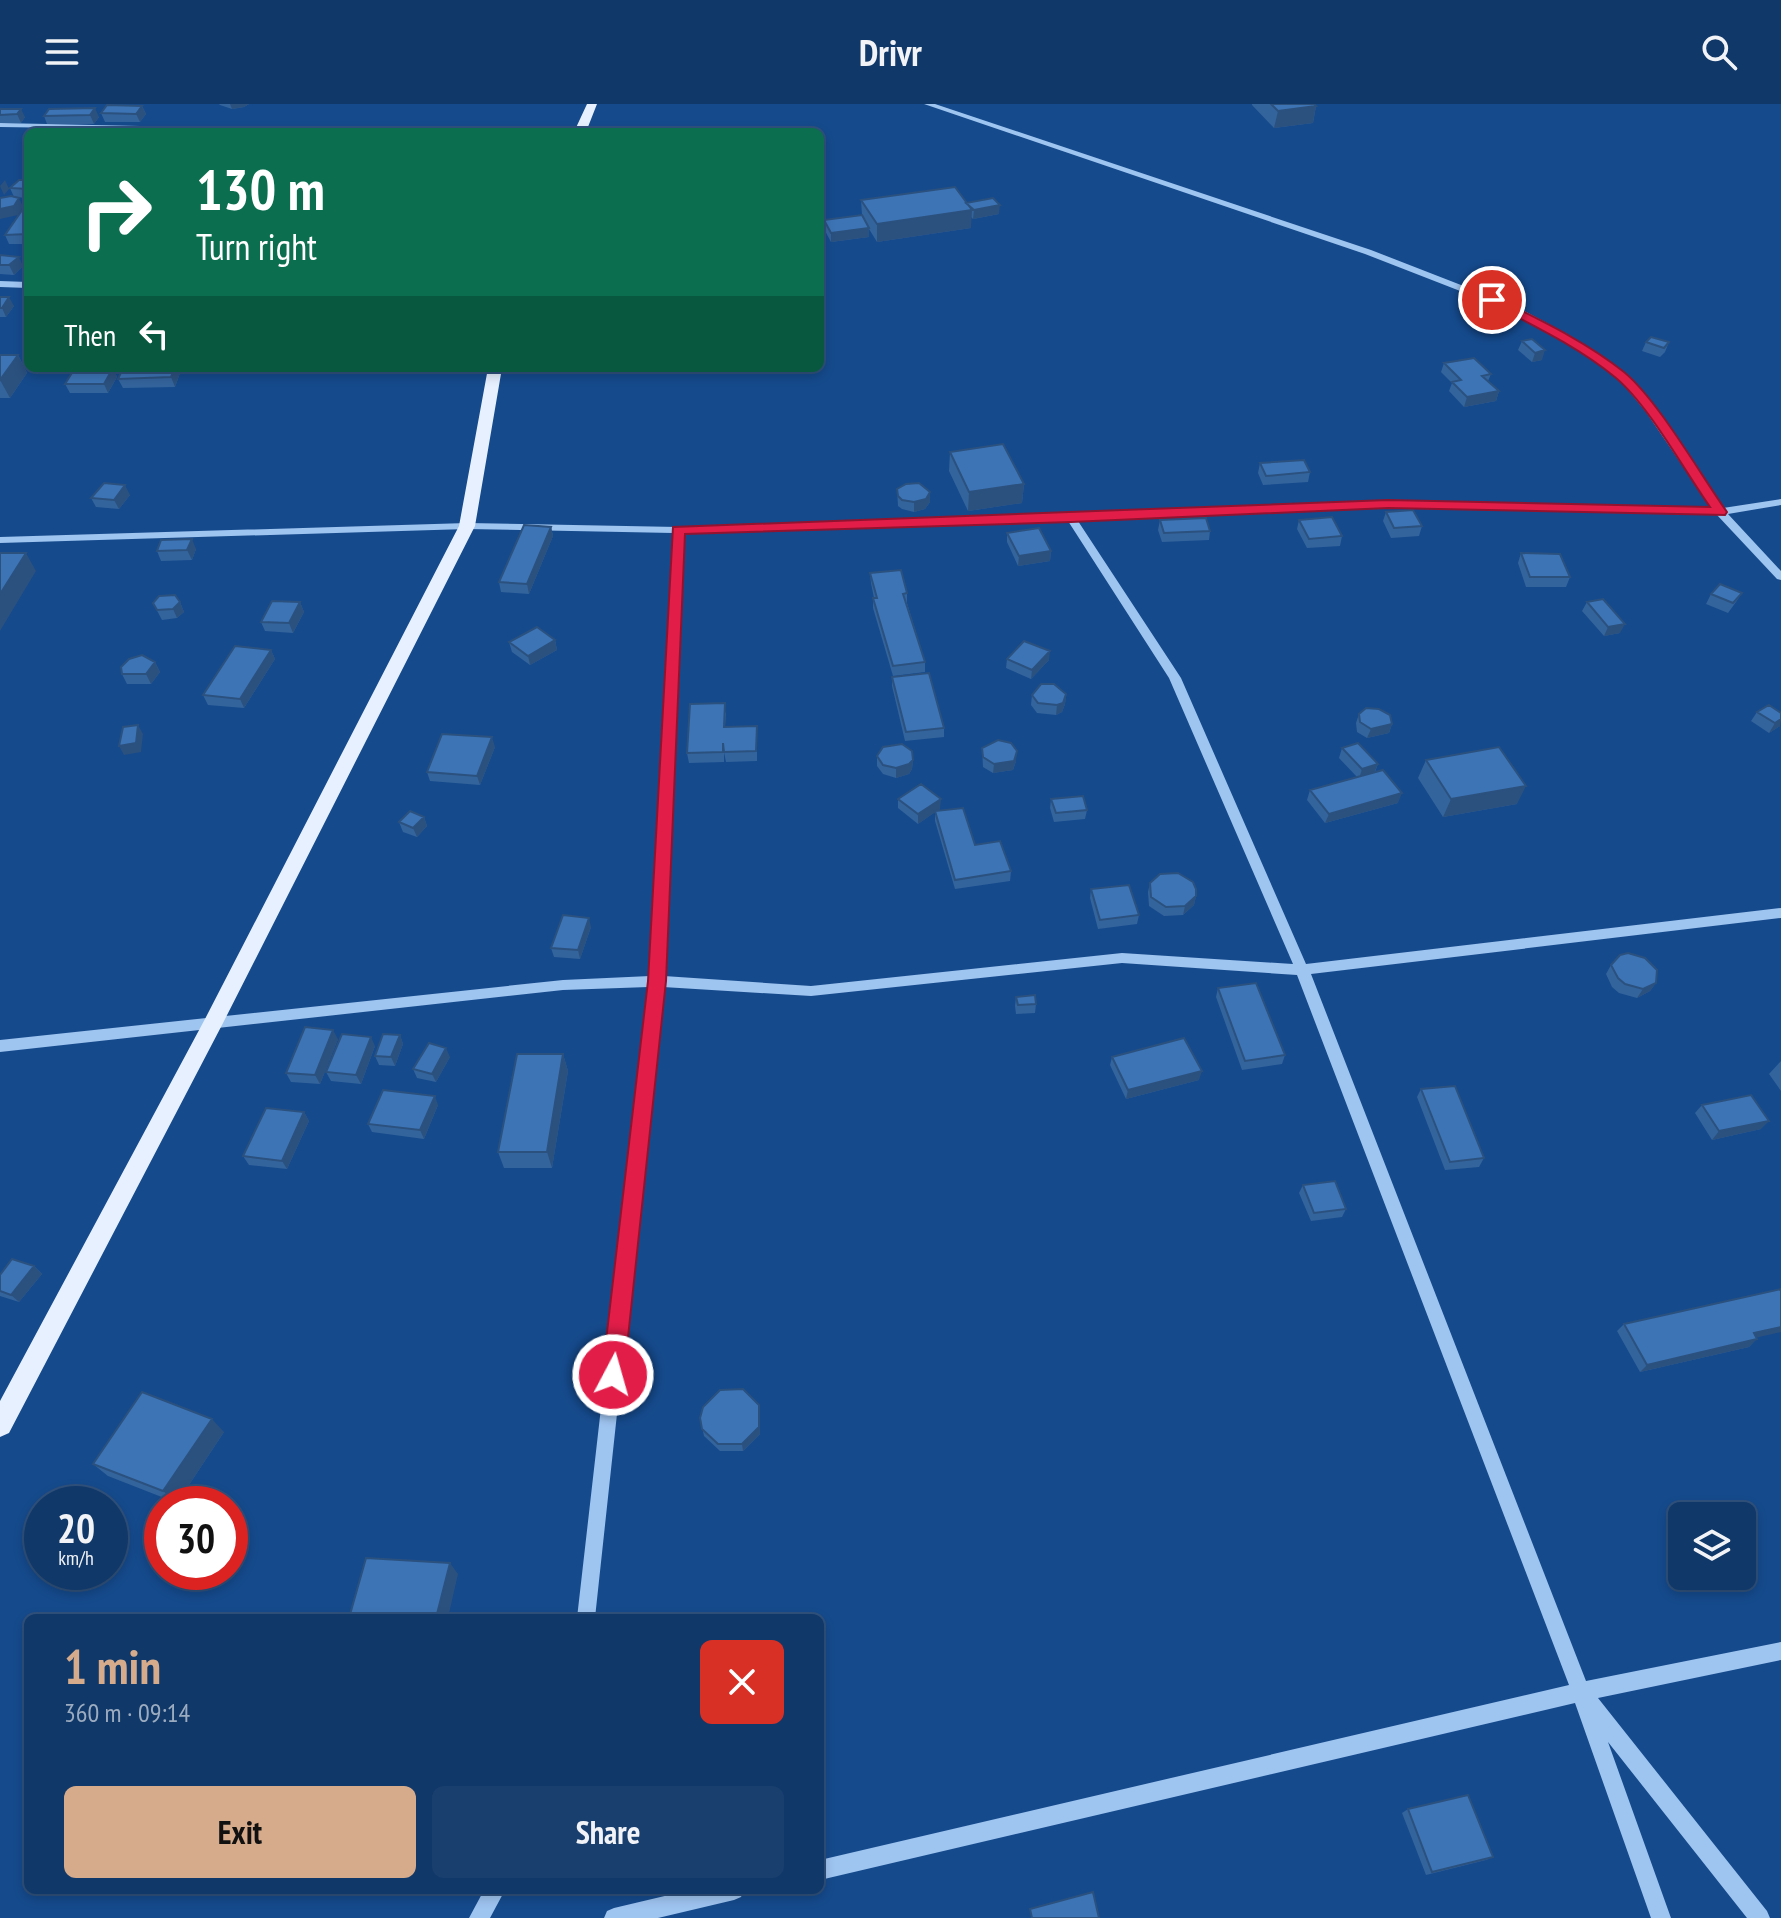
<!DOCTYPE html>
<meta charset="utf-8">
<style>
body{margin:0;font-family:"PT Sans Narrow",sans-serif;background:#193f6f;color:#f1f3f6;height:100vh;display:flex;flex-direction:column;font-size:30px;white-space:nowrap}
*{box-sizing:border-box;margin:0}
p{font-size:26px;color:#9cacc0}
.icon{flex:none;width:44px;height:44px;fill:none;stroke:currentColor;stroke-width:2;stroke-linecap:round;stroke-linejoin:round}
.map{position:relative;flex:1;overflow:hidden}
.details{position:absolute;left:24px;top:1510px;width:800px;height:280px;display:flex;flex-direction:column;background:#103869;border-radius:12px;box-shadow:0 4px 12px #0003,0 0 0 2px #30527d}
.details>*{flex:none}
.guide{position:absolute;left:24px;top:24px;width:800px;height:244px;border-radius:12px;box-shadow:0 4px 12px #0003,0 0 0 2px #30527d;background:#0b6e4f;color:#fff;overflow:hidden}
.fabs{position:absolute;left:1668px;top:1398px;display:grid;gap:16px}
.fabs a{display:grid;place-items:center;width:88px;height:88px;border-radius:12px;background:#103869;box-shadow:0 4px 12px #0003,0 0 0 2px #30527d;font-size:40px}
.speed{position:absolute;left:24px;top:1382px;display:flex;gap:16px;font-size:40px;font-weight:700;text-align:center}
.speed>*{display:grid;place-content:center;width:104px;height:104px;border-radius:50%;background:#103869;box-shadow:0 4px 12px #0003,0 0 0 2px #30527d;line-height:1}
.speed small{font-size:20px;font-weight:400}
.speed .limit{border:12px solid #d22;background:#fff;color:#111}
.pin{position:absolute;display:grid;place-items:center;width:68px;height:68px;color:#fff;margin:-34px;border:4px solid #fff;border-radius:50%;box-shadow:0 2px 8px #0007}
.me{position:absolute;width:88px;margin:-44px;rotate:6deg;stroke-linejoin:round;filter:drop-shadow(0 0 6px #0008)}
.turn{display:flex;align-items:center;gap:28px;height:168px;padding:0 40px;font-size:36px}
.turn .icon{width:104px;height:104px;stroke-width:2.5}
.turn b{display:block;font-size:56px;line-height:68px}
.then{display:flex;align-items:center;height:76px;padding:0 40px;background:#0003;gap:16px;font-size:30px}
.round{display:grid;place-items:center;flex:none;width:84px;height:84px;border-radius:12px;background:#193f6f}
.head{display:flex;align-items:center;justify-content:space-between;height:136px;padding:0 40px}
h1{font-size:48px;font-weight:600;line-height:60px;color:#d6ab8b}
.button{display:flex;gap:16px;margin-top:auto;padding:16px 40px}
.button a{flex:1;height:92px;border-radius:12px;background:#d6ab8b;color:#111;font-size:32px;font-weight:600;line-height:92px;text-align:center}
.button a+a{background:#193f6f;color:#f1f3f6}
header{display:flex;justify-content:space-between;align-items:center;height:104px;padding:0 40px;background:#103869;font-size:36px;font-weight:600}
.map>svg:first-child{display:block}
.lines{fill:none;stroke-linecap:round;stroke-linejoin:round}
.minor{fill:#9ec4f0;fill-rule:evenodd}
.major{fill:#e7f0ff;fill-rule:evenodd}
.wall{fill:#34649c}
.shaded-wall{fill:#2b517f}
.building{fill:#3d74b5;stroke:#2b517f;stroke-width:2}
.route{fill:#e11d48;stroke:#92132f;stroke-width:2}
</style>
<header><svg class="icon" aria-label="menu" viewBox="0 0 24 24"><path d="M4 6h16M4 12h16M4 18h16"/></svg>Drivr<svg class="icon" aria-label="search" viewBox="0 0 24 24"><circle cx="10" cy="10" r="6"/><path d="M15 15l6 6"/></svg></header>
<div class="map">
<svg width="1781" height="1814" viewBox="0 0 1781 1814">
<rect width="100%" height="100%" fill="#154a8c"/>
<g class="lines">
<path class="minor" d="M924,0H935L1371,146L1515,202L1567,230L1625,271L1652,304L1723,404L1781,395V401L1728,410L1781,467V476L1777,475L1717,411L1388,403L1078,417L1181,574L1306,860L1781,804V814L1311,870L1586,1577L1781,1538V1556L1598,1594L1767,1807L1770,1814H1747L1608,1638L1671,1814H1651L1575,1599L820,1776V1756L1569,1581L1297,871L1122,859L811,892L663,883L595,1514H577L649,883L563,886L0,948V936L563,876L650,872L673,429L467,425L0,439V433L467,419L678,423L1071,411L1388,397L1712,405L1646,308L1619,275L1561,234L1509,206L1365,150ZM1068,417L1169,574L1293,860L1122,849L811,882L664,872L683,429Z
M0,19L327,26L331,28L0,23Z
M0,177L28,178V184L0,183Z
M484,1786H505L490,1814H469Z
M690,1786H744L741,1793L734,1796L658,1814H604L607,1807L614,1804Z"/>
<path class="major" d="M587,0H597L586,28H574Z
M488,264H502L475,422L222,921L9,1329L0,1333V1297L205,915L459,422Z"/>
</g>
<path class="wall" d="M219,0H249L244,3L232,5L220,1Z
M1252,0H1314L1316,2L1313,19L1274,24L1252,1Z
M142,2L146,10L140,18H105L101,9Z
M0,5L25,13L21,19H0Z
M49,5L99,13L94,20H47L44,12Z
M28,76V94L14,93L10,84Z
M861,96L966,99L999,110L973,115L971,113V124L877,138L869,125V133L831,138L824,125V116L862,111Z
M28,102V140H9L5,131Z
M0,151L23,162L14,171L0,170Z
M0,193L14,202L6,213H0Z
M1532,235L1542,256L1532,258L1518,246L1522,237Z
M1646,238H1669L1665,248L1660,253L1642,247Z
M0,251H18L27,269L10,294H0Z
M1444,259L1491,270L1488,277L1499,287L1496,297L1464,303L1449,287L1452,279L1441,268Z
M113,264L117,273L108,289H70L65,280Z
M180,269L175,283L123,284L118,275Z
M950,348L1024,380L1022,399L968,407L949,367Z
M1260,359L1310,368L1308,378L1263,381L1258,369Z
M897,385L930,398L925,405L914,408L902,405L898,402Z
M130,391L119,405L96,403L91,394Z
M1386,408L1422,422L1419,432L1391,434L1383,417Z
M1160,416L1210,427L1209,436L1162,438L1158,426Z
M1299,416L1342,432L1340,442L1307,444L1297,425Z
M551,423L553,432L529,490L501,488L499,478Z
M1007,429L1051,447L1050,457L1018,462L1007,438Z
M196,445L192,456L161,457L157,447Z
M1521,449L1570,473L1566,483H1526L1518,459Z
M870,469L907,489V499L925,558V568L893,572L873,504V494H874L871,479Z
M1742,489L1736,498L1728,509L1706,500L1711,490Z
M180,498L184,508L177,514L162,516L153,499Z
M300,498L304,508L293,529L265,527L261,518Z
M1587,498L1620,529L1604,532L1582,507Z
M555,536L557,546L530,561L512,548L509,538Z
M271,546L275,555L244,604L208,601L203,591Z
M1007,555L1049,556L1031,575L1006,564Z
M155,558L160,568L151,580H127L122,570Z
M892,573L944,624V633L905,637L892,582Z
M1066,590L1065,600L1062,608L1056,611L1037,609L1031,601L1032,591Z
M726,608L725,623L757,622V657L726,658L724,648V658L689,659L687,649Z
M1757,608L1780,622L1769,629L1751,617Z
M1359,610L1392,620L1389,629L1367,634L1357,628L1356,619Z
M495,643L480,681L430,677L427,668Z
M982,644L1016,657L1013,666L993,669L983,663Z
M1342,644L1378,660L1375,668L1398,699L1325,719L1307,696L1310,686L1357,673L1339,654Z
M877,652L913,656L912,665L909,670L896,674L883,670L877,662Z
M1426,656L1517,700L1443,713L1418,674Z
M898,695L940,705L936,707L975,741L1011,767L1010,777L955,785L935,717V708L918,720L898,704Z
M1051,695L1087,706L1085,715L1054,718L1050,704Z
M424,713L427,722L417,733L403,728L399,718Z
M1150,779L1196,792L1194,801L1183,811L1164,812L1149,802L1148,788Z
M1091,785L1139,811L1137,820L1098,825L1090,794Z
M591,823L580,855L554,853L551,844Z
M1611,861L1656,879L1650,887L1637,894L1619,889L1612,883L1606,870Z
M1218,884L1285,951L1282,960L1242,966L1216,893Z
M1016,893L1036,900L1035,909L1016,910L1015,902Z
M400,931L403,940L395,962L379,961L375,952Z
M338,935L320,980L291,978L286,969Z
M375,942L361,980L331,977L326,968Z
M563,950L568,967L552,1064H504L498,1048Z
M450,953L436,978L417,974L413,965Z
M1112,953L1199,976L1126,995L1110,961Z
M1781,957V987L1769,970Z
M1421,985L1484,1054L1479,1063L1445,1066L1417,993Z
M438,1001L424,1035L372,1028L368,1020Z
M1702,1001L1761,1025L1712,1036L1695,1009Z
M304,1008L309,1017L287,1065L249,1061L243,1052Z
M1303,1081L1346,1105L1342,1113L1311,1117L1299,1089Z
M34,1162L42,1170L19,1198L0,1192V1171Z
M1624,1220L1757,1234L1749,1243L1640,1268L1617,1227Z
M760,1308V1330L743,1347H720L704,1332L700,1314Z
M224,1328L177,1399L108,1372L93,1360Z
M1408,1705L1493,1753L1486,1756L1426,1771L1402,1709Z"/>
<path class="shaded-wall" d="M230,0H249L244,3L232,5Z
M142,2L146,10L140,18L136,10Z
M1316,2L1313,19L1274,24L1278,7Z
M95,4L99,13L94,20L90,11Z
M21,5L25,13L21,19L17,10Z
M5,76L9,85L4,91L0,82Z
M19,94L23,103L18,111L0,115V105Z
M1000,101L999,110L973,115L974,106Z
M972,106L971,124L877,138V120Z
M869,124V133L831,138V129Z
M19,153L23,162L14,171L9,161Z
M9,193L14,202L6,213L2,204Z
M1545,246L1542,256L1532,258L1535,249Z
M18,251L27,269L10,294L0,276Z
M113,264L117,273L108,289L104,280Z
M175,264H178L180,269L175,283L171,273Z
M1499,287L1496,297L1464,303L1467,293Z
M1024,380L1022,399L968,407L969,388Z
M125,381L130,391L119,405L114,396Z
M930,388V398L925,405L914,408V398Z
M551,423L553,432L529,490L527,480Z
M192,435L196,445L192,456L187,446Z
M1051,447L1050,457L1018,462L1019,452Z
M26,449L36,467L0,527V490Z
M180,498L184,508L177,514L173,505Z
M300,498L304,508L293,529L289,519Z
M1625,520L1620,529L1604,532L1608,523Z
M555,536L557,546L530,561L528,552Z
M271,546L275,555L244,604L240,595Z
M1050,547L1049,556L1031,575L1032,566Z
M155,558L160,568L151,580L146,570Z
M1066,590L1065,600L1062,608L1056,611L1057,601Z
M1781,615L1780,622L1769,629L1775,619Z
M1392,620L1389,629L1367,634L1371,625Z
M138,621L143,630L141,648L124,651L119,642Z
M492,633L495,643L480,681L477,672Z
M1017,647L1016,657L1013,666L993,669L994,660Z
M913,656L912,665L909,670L896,674V664Z
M1378,660L1374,669L1359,675L1362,665Z
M1526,682L1517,700L1443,713L1451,695Z
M1402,689L1398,699L1325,719L1329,710Z
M941,695L940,705L918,720V710Z
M424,713L427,722L417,733L413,724Z
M1196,792L1194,801L1183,811L1185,802Z
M589,814L591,823L580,855L578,846Z
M1656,879L1650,887L1637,894L1643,885Z
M333,926L338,935L320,980L315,971Z
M400,931L403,940L395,962L391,953Z
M371,933L375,942L361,980L356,971Z
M446,944L450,953L436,978L432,970Z
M563,950L568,967L552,1064L547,1048Z
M1202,967L1199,976L1126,995L1128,986Z
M435,992L438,1001L424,1035L420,1026Z
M304,1008L309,1017L287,1065L282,1057Z
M1769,1017L1761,1025L1712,1036L1719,1027Z
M34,1162L42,1170L19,1198L11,1191Z
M1781,1223V1228L1746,1236L1754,1229Z
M1757,1235L1749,1243L1640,1268L1647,1261Z
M759,1301L760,1308V1330L743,1347L742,1340Z
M212,1315L224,1328L177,1399L163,1387Z
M450,1459L458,1470L448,1514H436Z"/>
<path class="building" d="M1271,0H1314L1316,2L1278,7Z
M107,1L142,2L136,10L101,9Z
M95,4L90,11L44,12L49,5Z
M0,5H21L17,10L0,11Z
M194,26L217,28H192Z
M19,76H28V85L10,84Z
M955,83L972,106L877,120L861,96Z
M11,92L19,94L14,102L0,105V94Z
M993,94L1000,101L974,106L966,99Z
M25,102H28V130L5,131Z
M862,111L869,124L831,129L824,116Z
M0,151L19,153L9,161H0Z
M0,193H9L2,204H0Z
M1651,233L1669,238L1664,244L1646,238Z
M1532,235L1545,246L1535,249L1522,237Z
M0,251H18L0,276Z
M1474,254L1491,270L1482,272L1499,287L1467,293L1452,278L1461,276L1444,259Z
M75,264H113L104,280H65Z
M123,264H175L171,273L118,275Z
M1003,340L1024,380L969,388L950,348Z
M1304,356L1310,368L1266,372L1260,359Z
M104,379L125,381L114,396L91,394Z
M919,379L930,388L926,395L914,398L902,396L898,392L897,385L906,380Z
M1413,406L1422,422L1394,424L1386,408Z
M1332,413L1342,432L1309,435L1299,416Z
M1206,414L1210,427L1164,429L1160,416Z
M524,421L551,423L527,480L499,478Z
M1039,424L1051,447L1019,452L1007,429Z
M192,435L187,446L157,447L161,436Z
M0,449H26L0,490Z
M1521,449L1560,450L1570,473H1530Z
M901,466L907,489L903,490L925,558L893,562L873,494H877L870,469Z
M1720,480L1742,489L1733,499L1711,490Z
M175,491L180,498L173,505L157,506L153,499L159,492Z
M1603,495L1625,520L1608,523L1587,498Z
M272,497L300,498L289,519L261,518Z
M537,523L555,536L528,552L509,538Z
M1024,537L1050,547L1032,566L1007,555Z
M235,542L271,546L240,595L203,591Z
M142,551L155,558L146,570H122L121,563L129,555Z
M929,569L944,624L906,628L892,573Z
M1041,580H1054L1066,590L1063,599L1057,601L1038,599L1032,591Z
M725,599L724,623L757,622L756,647L724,648L723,639V648L687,649L690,600Z
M1769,601L1781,609V615L1775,619L1757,608Z
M1366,604L1379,605L1390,611L1392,620L1371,625L1360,618L1359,610Z
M138,621L136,639L119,642L123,623Z
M442,630L492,633L477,672L427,668Z
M998,636L1011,639L1017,647L1014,657L994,660L983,653L982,644Z
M1358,639L1378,660L1362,665L1342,644Z
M902,640L912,647L913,656L909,660L896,664L883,661L877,652L883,643Z
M1499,643L1526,682L1451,695L1426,656Z
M1383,666L1402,689L1329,710L1310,686Z
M921,680L941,695L918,710L898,695Z
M1083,692L1087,706L1056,709L1051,695Z
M963,704L975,741L1000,737L1011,767L955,776L935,707Z
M410,707L424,713L413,724L399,718Z
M1178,769L1193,778L1196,785V792L1185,802L1166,803L1151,793L1150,779L1160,770Z
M1129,781L1139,811L1100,816L1091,785Z
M563,811L589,814L578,846L551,844Z
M1628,849L1645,854L1657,866L1656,879L1643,885L1625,880L1618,874L1611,861L1620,851Z
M1256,879L1285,951L1245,957L1218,884Z
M1035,891L1036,900L1018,901L1016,893Z
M305,923L333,926L315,971L286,969Z
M342,930L371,933L356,971L326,968Z
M383,930L400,931L391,953L375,952Z
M1184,934L1202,967L1128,986L1112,953Z
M429,939L446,944L432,970L413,965Z
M517,950H563L547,1048H498Z
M1455,982L1484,1054L1450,1058L1421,985Z
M383,986L435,992L420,1026L368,1020Z
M1751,991L1769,1017L1719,1027L1702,1001Z
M266,1004L304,1008L282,1057L243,1052Z
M1335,1077L1346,1105L1314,1109L1303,1081Z
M12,1155L34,1162L11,1191L0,1187V1171Z
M1781,1185V1223L1754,1229L1757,1235L1647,1261L1624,1220Z
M743,1285L759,1301V1323L742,1340H718L702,1325L700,1314L703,1303L720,1286Z
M142,1288L212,1315L163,1387L93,1360Z
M366,1454L450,1459L436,1514H349Z
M1468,1691L1493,1753L1432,1768L1408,1705Z
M1093,1788L1099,1814H1032L1030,1805Z"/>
<path class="route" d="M1488,194H1496C1540,216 1585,237 1624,268C1658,296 1700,370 1727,408L1725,411L1388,404L1071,418L685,430L666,877L624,1271L621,1279L613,1282L606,1279L602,1271L648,877L673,423L1388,396L1710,403C1684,366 1649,302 1616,274C1577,242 1532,221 1488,198Z"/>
</svg>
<div class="fabs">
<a><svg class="icon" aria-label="layers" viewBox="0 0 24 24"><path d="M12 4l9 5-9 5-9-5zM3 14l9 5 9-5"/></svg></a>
</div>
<div class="speed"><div>20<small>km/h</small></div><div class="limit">30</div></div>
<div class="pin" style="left:1492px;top:196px;background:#d93025"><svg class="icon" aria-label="arrive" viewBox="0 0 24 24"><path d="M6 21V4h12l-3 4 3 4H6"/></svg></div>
<svg class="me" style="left:613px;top:1271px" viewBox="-20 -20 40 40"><circle r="17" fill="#e11d48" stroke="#fff" stroke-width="3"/><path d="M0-11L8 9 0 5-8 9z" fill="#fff"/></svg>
<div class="guide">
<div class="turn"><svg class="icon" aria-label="right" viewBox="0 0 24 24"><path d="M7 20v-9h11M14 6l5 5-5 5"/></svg><div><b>130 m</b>Turn right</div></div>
<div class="then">Then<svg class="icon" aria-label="left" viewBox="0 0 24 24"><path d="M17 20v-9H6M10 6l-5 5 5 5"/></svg></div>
</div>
<section class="details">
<div class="head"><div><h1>1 min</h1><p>360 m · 09:14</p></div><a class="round" style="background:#d93025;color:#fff"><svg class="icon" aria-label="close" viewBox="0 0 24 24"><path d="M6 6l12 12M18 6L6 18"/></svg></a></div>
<div class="button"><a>Exit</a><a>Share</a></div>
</section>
</div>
